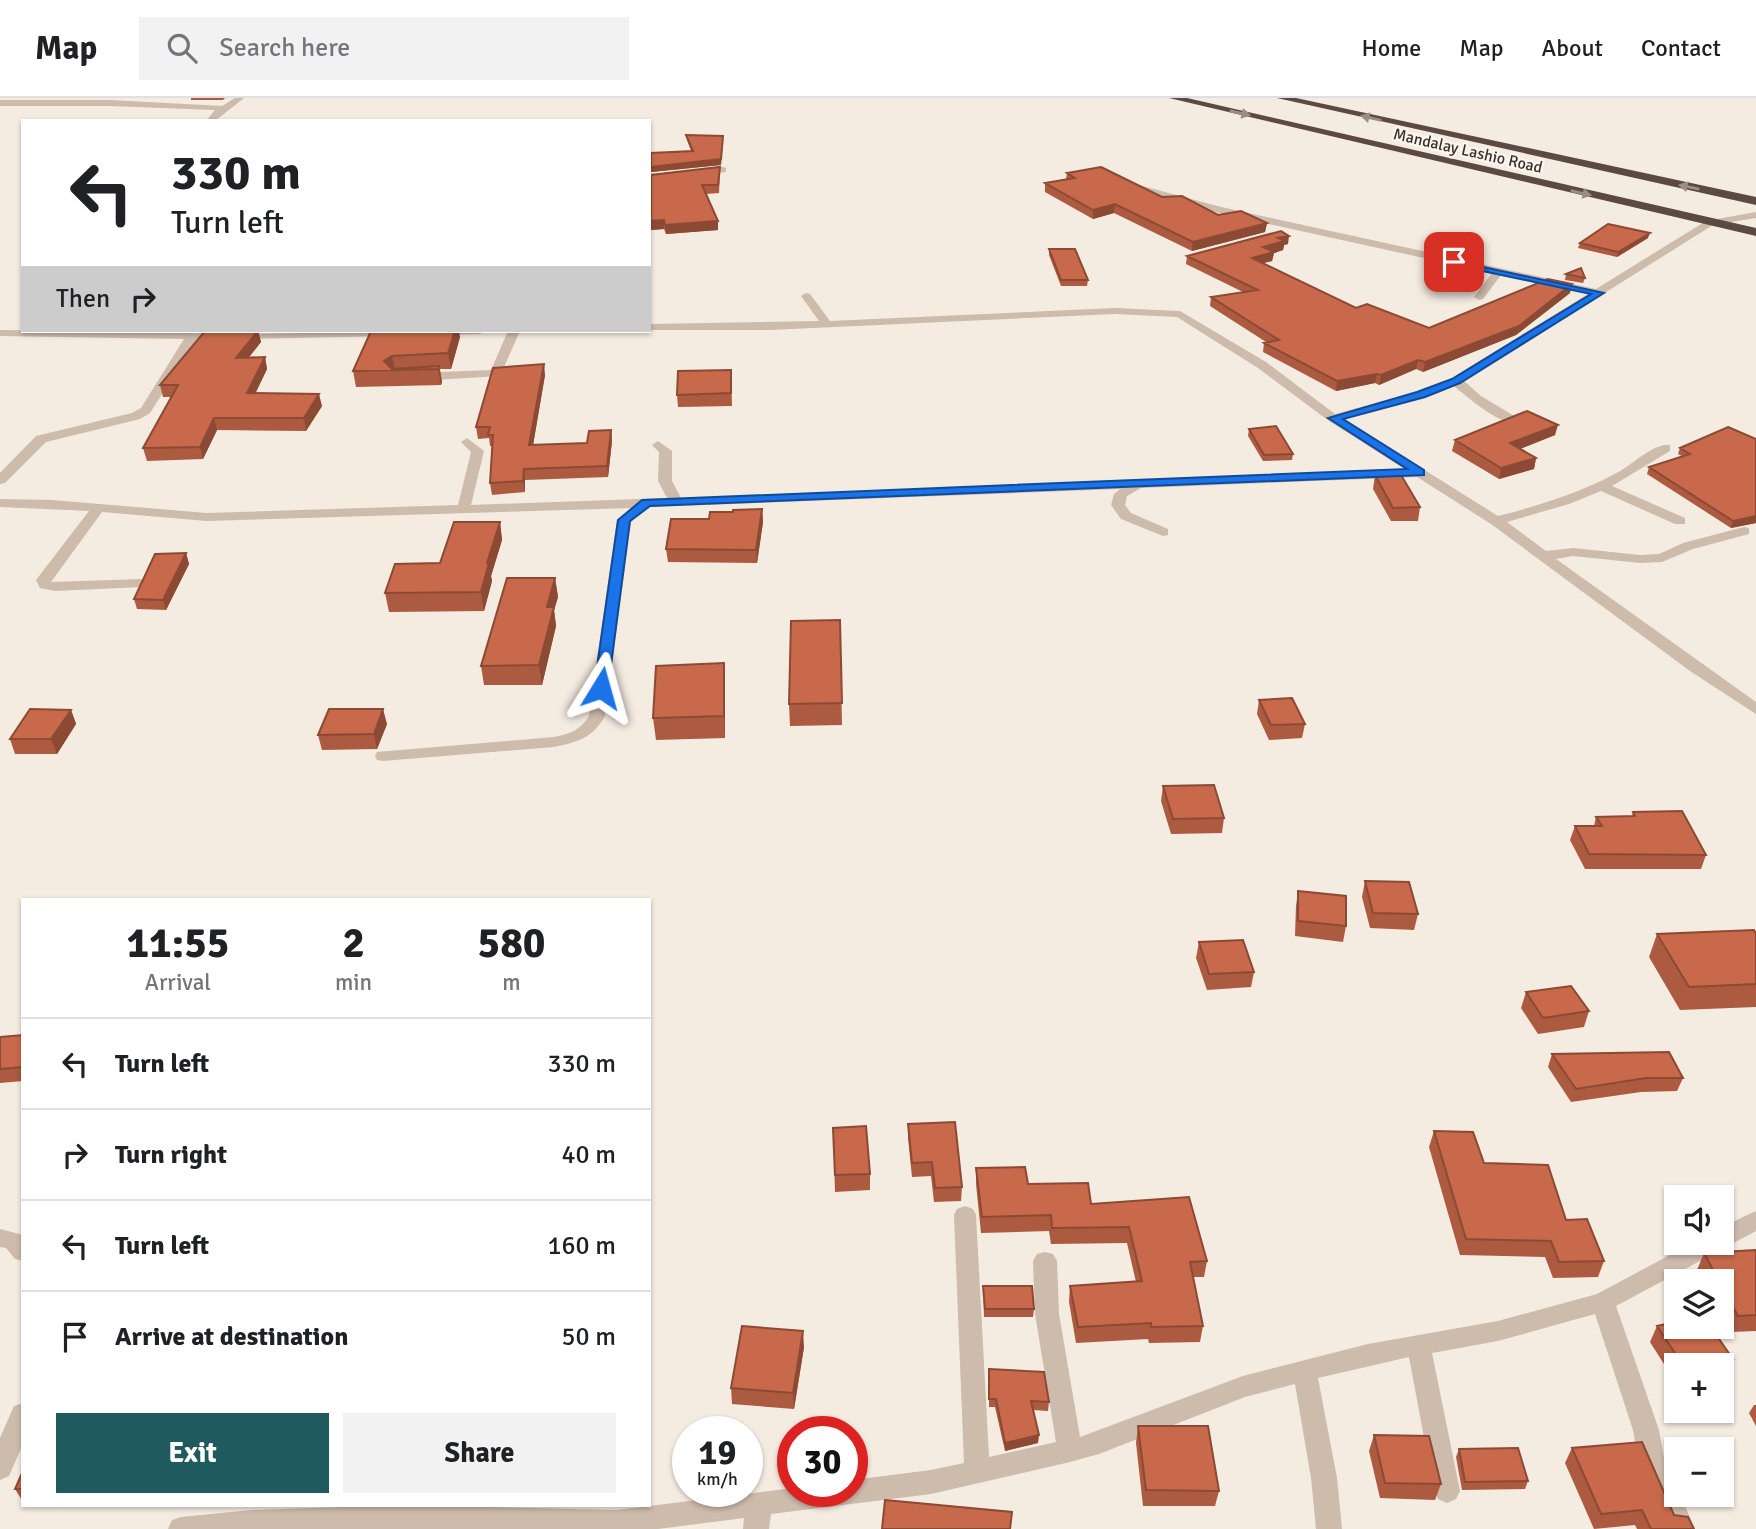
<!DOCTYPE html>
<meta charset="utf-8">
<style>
body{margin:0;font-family:Signika,sans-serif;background:#f2f2f2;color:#202124;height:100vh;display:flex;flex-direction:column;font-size:26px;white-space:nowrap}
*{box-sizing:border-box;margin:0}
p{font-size:23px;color:#757577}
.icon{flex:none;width:38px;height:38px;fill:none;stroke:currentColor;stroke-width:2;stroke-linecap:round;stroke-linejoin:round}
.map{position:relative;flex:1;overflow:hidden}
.drawer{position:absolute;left:21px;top:800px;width:630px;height:609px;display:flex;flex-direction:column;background:#fff;border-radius:0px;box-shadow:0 2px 5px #0004}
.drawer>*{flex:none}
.banner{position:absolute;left:21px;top:21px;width:630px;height:214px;border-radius:0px;box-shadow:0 2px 5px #0004;background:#fff;color:#202124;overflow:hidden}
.tools{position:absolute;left:1664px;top:1087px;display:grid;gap:14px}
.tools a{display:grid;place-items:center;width:70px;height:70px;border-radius:0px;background:#fff;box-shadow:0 2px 5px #0004;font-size:35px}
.speed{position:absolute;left:672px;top:1318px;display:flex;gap:14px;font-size:35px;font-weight:700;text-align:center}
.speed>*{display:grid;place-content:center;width:91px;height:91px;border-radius:50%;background:#fff;box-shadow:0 2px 5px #0004;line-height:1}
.speed small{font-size:18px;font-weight:400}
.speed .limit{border:10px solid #d22;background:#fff;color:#111}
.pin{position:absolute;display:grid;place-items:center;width:60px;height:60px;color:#fff;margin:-30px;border-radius:14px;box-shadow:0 4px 10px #0006}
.me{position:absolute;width:77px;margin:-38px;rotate:8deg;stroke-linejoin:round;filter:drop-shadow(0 0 5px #0008)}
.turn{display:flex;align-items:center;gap:24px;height:147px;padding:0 35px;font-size:32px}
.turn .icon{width:91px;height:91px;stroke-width:2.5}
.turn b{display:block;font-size:49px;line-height:60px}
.then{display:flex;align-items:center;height:66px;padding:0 35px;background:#0003;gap:14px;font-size:26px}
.eta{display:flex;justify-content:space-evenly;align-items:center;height:119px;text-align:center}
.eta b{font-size:42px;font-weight:700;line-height:49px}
.primary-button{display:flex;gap:14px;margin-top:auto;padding:14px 35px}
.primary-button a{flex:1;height:80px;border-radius:0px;background:#1f5a5e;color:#fff;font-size:28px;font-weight:700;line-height:80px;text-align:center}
.primary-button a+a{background:#f2f2f2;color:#202124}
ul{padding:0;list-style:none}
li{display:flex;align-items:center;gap:21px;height:91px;padding:0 35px;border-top:2px solid #e0e0e0}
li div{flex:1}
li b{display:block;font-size:26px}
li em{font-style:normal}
header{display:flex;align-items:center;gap:42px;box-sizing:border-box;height:98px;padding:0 35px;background:#fff;border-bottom:2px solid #e0e0e0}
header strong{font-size:33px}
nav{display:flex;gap:38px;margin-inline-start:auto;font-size:24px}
.search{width:490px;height:63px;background:#f2f2f2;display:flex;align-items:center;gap:18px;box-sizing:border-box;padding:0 24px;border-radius:0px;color:#757577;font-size:26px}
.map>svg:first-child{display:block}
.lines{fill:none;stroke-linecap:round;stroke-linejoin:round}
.minor{fill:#cdbbac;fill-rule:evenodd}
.highway{fill:#5c4a42;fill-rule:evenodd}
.wall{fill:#ac5a40}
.shaded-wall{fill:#8c4a34}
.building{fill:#c8694b;stroke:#8c4a34;stroke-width:2}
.oneway{fill:#9c8e87}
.route{fill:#1a73e8;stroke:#114b97;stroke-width:2}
.labels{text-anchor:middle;stroke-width:5;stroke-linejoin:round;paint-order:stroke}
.far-street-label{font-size:16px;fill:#3b302b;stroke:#fbf5ee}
</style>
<header>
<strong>Map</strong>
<div class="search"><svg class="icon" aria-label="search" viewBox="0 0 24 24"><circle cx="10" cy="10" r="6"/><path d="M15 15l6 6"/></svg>Search here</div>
<nav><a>Home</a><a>Map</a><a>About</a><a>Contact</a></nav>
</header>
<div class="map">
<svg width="1756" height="1431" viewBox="0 0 1756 1431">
<rect width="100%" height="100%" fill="#f4ebe1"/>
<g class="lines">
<path class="minor" d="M235,0H244L215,23H206L215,12L110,8H0V2H110L222,8Z
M723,69L726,70V74L649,83V77Z
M1124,83L1221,109L1596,191L1706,123L1756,114V120L1713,127L1464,283L1481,298L1516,319V325C1500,327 1467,299 1454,288L1425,300L1343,321L1498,418C1541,407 1583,394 1622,372C1635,364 1655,345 1670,347V353L1612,388L1685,420V426H1675L1601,393L1569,406L1507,424L1546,453L1573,450L1640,457L1659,456L1683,445L1744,429L1749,430V436L1693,451L1662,464L1640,465L1573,458L1556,461L1756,604V616L1690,573L1491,426L1417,379L1141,390L1127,398L1125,407L1131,415L1168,431V437L1163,438L1121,421L1111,407L1114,396L1120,391L650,409L631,424L605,618C593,640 577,644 554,649L383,663L377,662L375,658L377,654L554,639C569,636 581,632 589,618L617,422L632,410L207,423L102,414L51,484L142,481L149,485L142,489L55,493L40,490L36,482L89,413L0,409V401L52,402L207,415L458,407L471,354L461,344L467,340L484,353L471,407L667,400L658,383L659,354L652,347L658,343L672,353V383L681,400L1406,372L1329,323L1258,270L1177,219L1115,216L770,232H649V226L819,223L801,198L806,195L810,196L830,223L1115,210L1180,213L1266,264L1335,316L1417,294L1452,280L1588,196L1501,177L1483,201L1479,202L1474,199L1492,175L1219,115L1124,87Z
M0,232L254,236L396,233L398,235L392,238L196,242L150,315L140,321L46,344L5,385L0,386V375L36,338L132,315L141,310L184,241L0,238Z
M433,233H486L480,236L438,237Z
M508,233H520L500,278L417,283L411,279L417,275L491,272Z
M965,1108L973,1111L976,1117L989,1359L1056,1344L1035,1216L1033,1163L1037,1156L1045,1154L1053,1156L1057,1163L1059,1216L1080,1339L1243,1278L1368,1246L1498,1223L1597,1196L1694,1144H1722V1129L1756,1113V1133L1616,1208L1659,1332L1664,1360L1676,1389V1396H1680L1695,1431H1669L1638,1360L1633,1332L1595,1216L1498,1243L1432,1255L1460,1393L1456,1401L1447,1405L1438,1401L1434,1393L1409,1259L1318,1280L1337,1380L1342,1431H1316L1311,1380L1295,1286L1245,1299L1099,1356L1070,1364L931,1396L771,1416L769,1431H743L744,1420L658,1431H168L172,1422L181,1419L251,1412L400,1407L617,1412L793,1390V1393H852V1382L931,1372L964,1365L954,1117L957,1111Z
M0,1131L23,1137V1163L15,1161L6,1150L0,1149Z
M23,1305V1346L9,1378L0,1382V1340L14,1308Z"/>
<path class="highway" d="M1169,0H1187L1756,130V138Z
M1277,0H1296L1756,99V107Z"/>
</g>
<path class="wall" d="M191,0H225L223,2H191Z
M686,37L723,43L721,67L651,74L691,53L687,42Z
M1067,75L1162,99L1218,117L1267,125L1265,134L1192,153L1114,115L1093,121L1045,94V85L1066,81Z
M651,77H720L719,95L706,96L718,132L666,136L664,131L651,132Z
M1648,140L1617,159L1578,150L1580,145Z
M1288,146L1284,147L1283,152L1274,155L1272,163L1263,165L1356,210L1429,230L1570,195L1516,237L1423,274L1416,271L1379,287L1375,285L1336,293L1263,254L1264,245L1266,244L1210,208L1211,199L1243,194L1186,166L1187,158Z
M1049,151L1088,182L1087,188H1061L1049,157Z
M1566,176L1585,180L1583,185L1565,182Z
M258,233L261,244L249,259H265L267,271L255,295L322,308L306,333L217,332L203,361L147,363L143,350L171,299H163L160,287Z
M371,233L460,239L451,271H440L442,284L441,287L356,289L353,273Z
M731,272L732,308L678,309L677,297Z
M545,277L533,347L587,345L611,332L612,343L608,379L525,382V394L492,397L490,385L493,348H490L489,340L478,341L476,329Z
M1249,331L1293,356L1292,362L1263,363L1248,338Z
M1555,337L1520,351L1536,360L1534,371L1499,381L1452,353L1455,342Z
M1756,341V425L1731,430L1647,376L1649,369L1682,358L1678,356L1680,350Z
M1375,377L1420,409L1418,423H1391L1373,391Z
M762,411L763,424L757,465L668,464L666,451L709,421L733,414Z
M500,424L502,442L491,478L492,483L484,513L389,514L385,495L440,465Z
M186,455L189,466L166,512L137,511L134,501Z
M555,480L558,499L554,512L556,528L542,587H484L481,568Z
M840,522L842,627L790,628L789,606Z
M725,587V640L656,642L653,620Z
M1259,602L1305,626L1302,640L1269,642L1257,616Z
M71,612L76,626L57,656H15L10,641Z
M387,626L377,651L322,652L318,637Z
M1163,688L1224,720L1222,735L1171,736L1161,703Z
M1633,714L1706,757L1701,771H1585L1570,742L1575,728H1594L1596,719L1632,718Z
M1365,783L1418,816L1414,832L1370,830L1362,799Z
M1298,793L1346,828L1343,844L1295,838L1296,808Z
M1657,836H1756V909L1680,912L1649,859Z
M1199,844L1254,874L1251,889L1207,892L1196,860Z
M1526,894L1589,913L1584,929L1538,936L1521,910Z
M23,937V983L0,985V939Z
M1552,956L1683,980L1677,993L1641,994L1571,1004L1548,969Z
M908,1026L962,1089L961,1103L934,1104L931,1078L912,1079L908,1040Z
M833,1030L870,1076V1092L835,1094Z
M1434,1033L1484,1065L1566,1122L1604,1163L1598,1179L1553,1180L1545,1159L1460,1157L1429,1049Z
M976,1070L1091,1106L1207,1163L1204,1179H1193L1203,1228L1200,1244L1149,1245L1148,1241L1076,1245L1069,1204L1070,1188L1136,1184L1127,1145L1051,1146L1049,1133L981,1135L976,1086Z
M1756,1152V1233L1730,1234L1722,1219V1183H1703L1697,1172L1704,1155Z
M983,1188L1034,1211L1033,1219H984Z
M1676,1224V1228H1710L1733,1261L1725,1277L1722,1278V1267H1676V1285L1650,1244L1657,1228Z
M804,1249L794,1311L732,1306L731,1290Z
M989,1271L1049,1304L1048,1313L1033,1312L1038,1345L1005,1353L995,1309H989Z
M1754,1307H1756V1328L1749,1315Z
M1138,1328L1219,1393L1215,1408H1143L1136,1345Z
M1374,1337L1441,1386L1435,1402L1380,1400L1369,1353Z
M1572,1350L1674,1417L1694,1431H1637L1635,1427L1594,1431L1565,1365Z
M1459,1351L1528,1383L1525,1391L1462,1392L1456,1359Z
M23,1373V1404L15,1391Z"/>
<path class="shaded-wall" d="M723,38L721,67L651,74V69L721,61Z
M1115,106L1114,115L1093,121V112Z
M664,122V131L651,132V123Z
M718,123V132L666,136L665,127Z
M1267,125L1265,134L1192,153L1193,144Z
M1650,135L1648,140L1617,159L1618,154Z
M1289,138L1288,146L1284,147L1283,152L1274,155L1272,163L1251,168L1252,160L1263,149L1278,140Z
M1572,186L1570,195L1516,237L1423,274L1425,264Z
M258,233L261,244L239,272L236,260Z
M455,233H459L460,239L451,271L448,255Z
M392,258L395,272L384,263Z
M265,259L267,271L250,307L247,295Z
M1418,262L1416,271L1379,287L1381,277Z
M544,266L545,277L531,359L529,347Z
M439,268L442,284L441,287L438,271Z
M1377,276L1375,285L1336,293L1337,283Z
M319,296L322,308L306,333L304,320Z
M214,320L217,332L203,361L200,349Z
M1558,327L1555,337L1507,356L1510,345Z
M611,332L612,343L608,379L607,368Z
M1536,360L1534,371L1499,381L1501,370Z
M524,371L525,382V394L523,383Z
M762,411L763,424L757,465L756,452Z
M1756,418V425L1731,430L1733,423Z
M500,424L502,442L491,478L492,483L484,513L481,494L487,465Z
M186,455L189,466L166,512L163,502Z
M555,480L558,499L554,512L556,528L542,587L539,567L547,509Z
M724,565L725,587V640L724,618Z
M383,611L387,626L377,651L374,636Z
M71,612L76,626L57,656L51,641Z
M803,1233L804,1249L794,1311L793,1295Z
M1733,1261L1725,1277L1722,1278V1267H1704Z
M1039,1337L1038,1345L1005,1353V1345Z"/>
<path class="building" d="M686,37L723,38L721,61L651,69V55L693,53Z
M720,69L718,87H702L718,123L665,127L664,122L651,123V77Z
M1101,69L1162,99L1182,98L1218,117L1241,113L1267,125L1193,144L1115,106L1093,112L1045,85L1075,80L1067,75Z
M1608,126L1650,135L1618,154L1580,145Z
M1281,133L1289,138L1278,140L1285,143L1263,149L1274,154L1252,160L1356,210L1367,206L1429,230L1548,181L1572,186L1519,228L1425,264L1418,262L1381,277L1377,276L1337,283L1264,245L1279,242L1211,199L1258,192L1187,158Z
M1049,151H1075L1088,182H1061Z
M1581,170L1585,180L1566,176Z
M205,233H258L236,260L265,259L247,295L319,296L304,320H214L200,349L143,350L178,287H160Z
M371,233H455L448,255L392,258L384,263L392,271L439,268L438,271L353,273Z
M544,266L529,347L587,345L589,333L611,332L607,368L524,371L523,383L490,385L493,337H488L490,329H476L493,270Z
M731,272V295L677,297L678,273Z
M1527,313L1558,327L1510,345L1536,360L1501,370L1455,342Z
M1276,328L1293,356L1264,357L1249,331Z
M1728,329L1756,341V418L1733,423L1649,369L1690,356L1680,350Z
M1375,377H1401L1420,409L1393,410Z
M762,411L756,452L666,451L671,421H709L710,414H733V412Z
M454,424H500L487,465H489L481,494L385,495L395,466L440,465Z
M186,455L163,502L134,501L155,456Z
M507,480H555L547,509H554L539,567L481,568Z
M840,522L842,605L789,606L791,523Z
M724,565V618L653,620L656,568Z
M1292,600L1305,626L1271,627L1259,602Z
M30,611L71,612L51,641H10Z
M329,611H383L374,636L318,637Z
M1214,687L1224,720L1173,721L1163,688Z
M1682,713L1706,757L1589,756L1575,728H1602L1596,719L1635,718L1633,714Z
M1365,783L1409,784L1418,816L1373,815Z
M1298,793L1346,798V828L1298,823Z
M1754,832L1756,836V886L1689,889L1657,836Z
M1243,842L1254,874L1209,876L1199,844Z
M1571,888L1589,913L1543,920L1526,894Z
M23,937V969L0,971V939Z
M1669,954L1683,980H1646L1576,991L1552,956Z
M955,1024L962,1089L935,1090L932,1064L912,1065L908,1026Z
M866,1028L870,1076L835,1077L833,1030Z
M1434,1033L1473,1034L1484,1065L1548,1067L1566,1122L1587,1121L1604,1163L1559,1164L1551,1143L1466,1141Z
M1025,1069L1028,1086L1088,1085L1091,1106L1189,1099L1207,1163L1190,1164L1203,1228L1151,1229V1225L1078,1229L1070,1188L1142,1183L1129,1129L1052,1130L1051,1117L982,1119L976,1070Z
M1756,1152V1217L1738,1218L1722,1189V1183H1719L1704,1155Z
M983,1188H1032L1034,1211H985Z
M1676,1224V1228H1710L1733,1261L1704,1267H1683L1657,1228Z
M742,1228L803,1233L793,1295L731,1290Z
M989,1271L1044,1274L1049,1304L1031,1303L1039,1337L1005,1345L996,1301H989Z
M1138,1328H1208L1219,1393L1146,1392Z
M1374,1337L1429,1338L1441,1386L1385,1385Z
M1642,1344L1674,1417L1688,1419L1694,1431H1651L1642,1412L1601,1416L1572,1350Z
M1518,1350L1528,1383L1465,1384L1459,1351Z
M23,1373V1391H15Z
M885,1402L1012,1414L1010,1431H882Z"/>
<defs><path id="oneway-solid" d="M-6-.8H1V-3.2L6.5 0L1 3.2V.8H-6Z" transform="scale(1.75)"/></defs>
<g class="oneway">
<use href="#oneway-solid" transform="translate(1240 15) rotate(13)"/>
<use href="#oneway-solid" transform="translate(1371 20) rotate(-167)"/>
<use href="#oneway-solid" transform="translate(1689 89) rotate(-168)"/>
<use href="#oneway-solid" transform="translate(1581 95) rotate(13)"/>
</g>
<path class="route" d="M1451,162L1604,195L1460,285L1425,299L1343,321L1424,372V377L650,408L630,423L608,590L601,595L594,590L618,422L642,402L1407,371L1328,320L1417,294L1452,281L1591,196L1454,167H1451Z"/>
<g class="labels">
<g class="far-street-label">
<text transform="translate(1468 52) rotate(13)" y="6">Mandalay Lashio Road</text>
</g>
</g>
</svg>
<div class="tools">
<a><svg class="icon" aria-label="sound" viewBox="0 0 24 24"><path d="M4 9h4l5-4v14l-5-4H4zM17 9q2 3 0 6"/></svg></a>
<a><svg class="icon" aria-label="layers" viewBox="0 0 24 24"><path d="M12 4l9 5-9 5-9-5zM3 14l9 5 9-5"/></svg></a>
<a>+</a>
<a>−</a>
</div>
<div class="speed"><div>19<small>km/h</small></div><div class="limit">30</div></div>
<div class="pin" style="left:1454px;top:164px;background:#d93025"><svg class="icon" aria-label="arrive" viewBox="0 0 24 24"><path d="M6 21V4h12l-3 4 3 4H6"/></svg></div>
<svg class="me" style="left:601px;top:590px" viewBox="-20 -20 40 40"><path d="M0-17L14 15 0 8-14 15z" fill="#1a73e8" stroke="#fff" stroke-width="4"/></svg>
<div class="banner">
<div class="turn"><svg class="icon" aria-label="left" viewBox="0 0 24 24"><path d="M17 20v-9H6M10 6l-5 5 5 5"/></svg><div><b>330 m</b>Turn left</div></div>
<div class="then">Then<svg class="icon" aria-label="right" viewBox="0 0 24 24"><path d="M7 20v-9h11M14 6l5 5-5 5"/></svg></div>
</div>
<section class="drawer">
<div class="eta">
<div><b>11:55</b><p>Arrival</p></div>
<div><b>2</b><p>min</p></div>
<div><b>580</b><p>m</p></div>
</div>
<ul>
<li><svg class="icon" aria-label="left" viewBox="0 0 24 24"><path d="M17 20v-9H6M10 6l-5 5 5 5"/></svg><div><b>Turn left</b></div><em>330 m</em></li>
<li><svg class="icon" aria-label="right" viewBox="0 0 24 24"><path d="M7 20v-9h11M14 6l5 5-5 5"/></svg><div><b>Turn right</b></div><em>40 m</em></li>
<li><svg class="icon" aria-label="left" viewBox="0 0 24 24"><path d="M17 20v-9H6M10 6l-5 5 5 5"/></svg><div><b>Turn left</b></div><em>160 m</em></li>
<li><svg class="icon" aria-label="arrive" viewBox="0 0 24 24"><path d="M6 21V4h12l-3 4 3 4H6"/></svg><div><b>Arrive at destination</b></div><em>50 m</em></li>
</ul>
<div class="primary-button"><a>Exit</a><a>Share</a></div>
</section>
</div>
